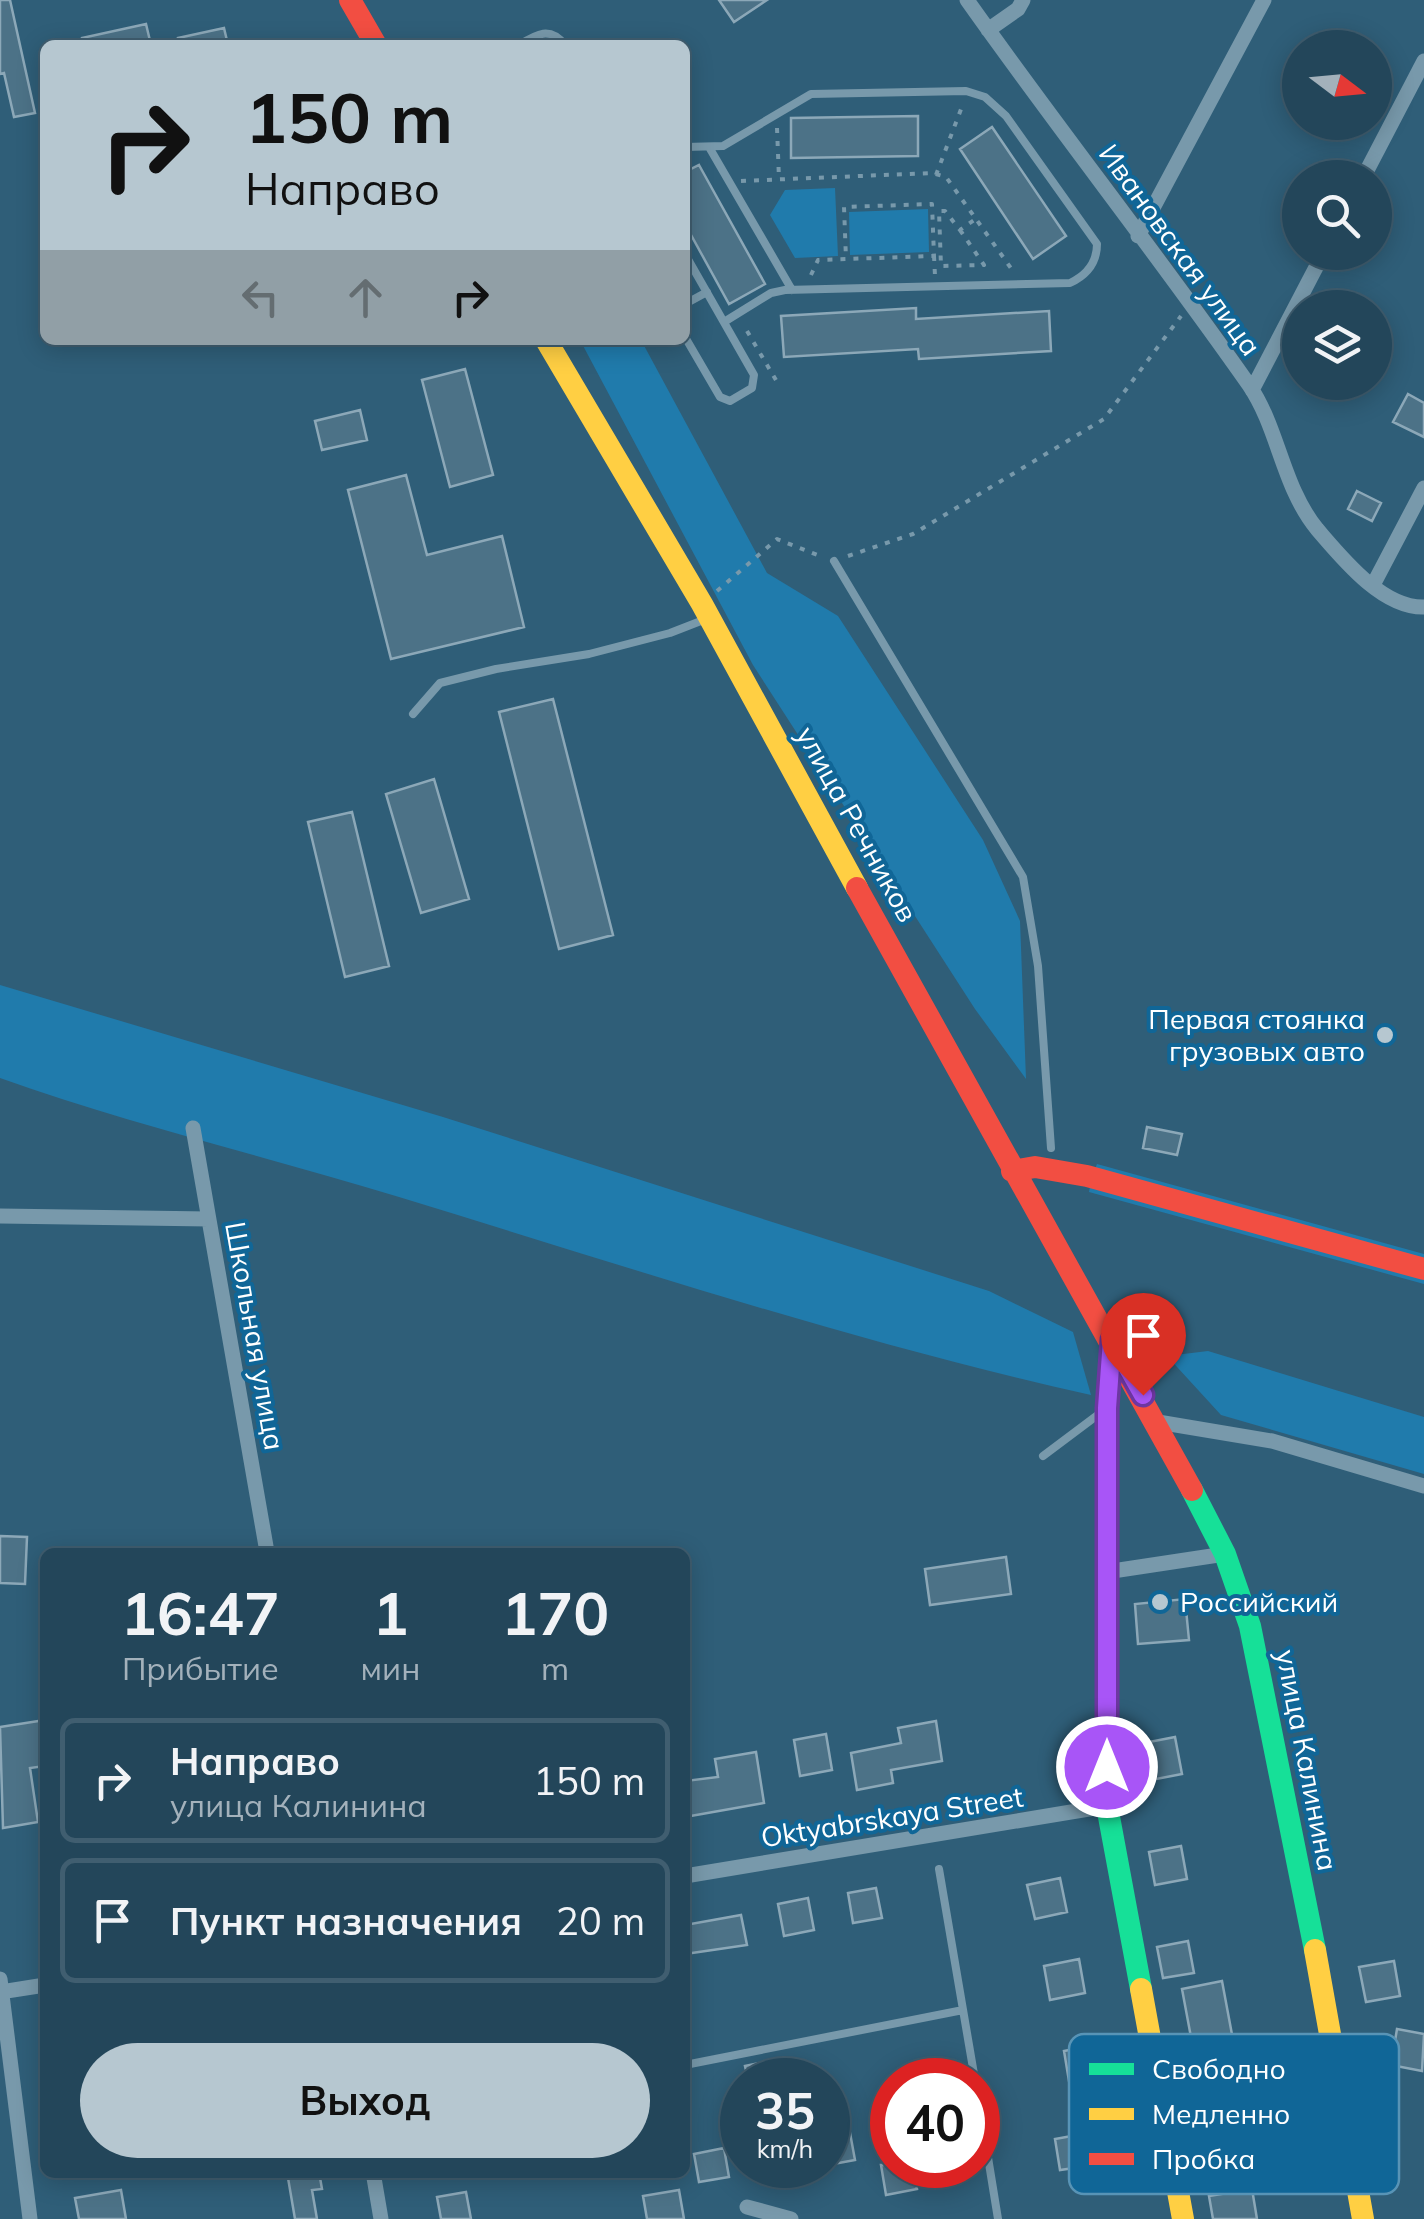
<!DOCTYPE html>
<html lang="ru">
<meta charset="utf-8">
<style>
body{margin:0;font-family:Mulish,sans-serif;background:#2b4d60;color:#f1f3f6;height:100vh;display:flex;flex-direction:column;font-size:38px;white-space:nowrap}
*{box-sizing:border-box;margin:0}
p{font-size:32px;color:#a3b1bb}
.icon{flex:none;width:55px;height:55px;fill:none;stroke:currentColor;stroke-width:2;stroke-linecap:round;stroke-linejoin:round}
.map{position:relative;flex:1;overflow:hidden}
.details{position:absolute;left:40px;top:1548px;width:650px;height:630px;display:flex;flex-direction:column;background:#23465a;border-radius:15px;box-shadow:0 5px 25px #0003,0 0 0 2px #405e70}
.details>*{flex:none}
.hud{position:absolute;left:40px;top:40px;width:650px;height:305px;border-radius:15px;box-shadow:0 5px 25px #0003,0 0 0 2px #405e70;background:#b6c7d0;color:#111;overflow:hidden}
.needle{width:65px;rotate:106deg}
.controls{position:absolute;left:1282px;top:30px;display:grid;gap:20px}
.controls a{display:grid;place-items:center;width:110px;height:110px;border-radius:50%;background:#23465a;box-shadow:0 5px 25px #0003,0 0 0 2px #405e70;font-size:50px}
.speed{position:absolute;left:720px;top:2058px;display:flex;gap:20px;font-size:50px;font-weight:700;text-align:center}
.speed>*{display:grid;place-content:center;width:130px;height:130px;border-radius:50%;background:#23465a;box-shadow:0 5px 25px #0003,0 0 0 2px #405e70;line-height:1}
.speed small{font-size:25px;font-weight:400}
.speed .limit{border:15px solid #d22;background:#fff;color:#111}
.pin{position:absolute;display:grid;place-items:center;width:85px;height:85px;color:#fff;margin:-102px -42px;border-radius:50% 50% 50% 0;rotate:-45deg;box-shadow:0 0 10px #0007}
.pin .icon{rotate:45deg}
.me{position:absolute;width:110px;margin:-55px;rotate:0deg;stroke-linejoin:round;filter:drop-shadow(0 0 8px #0008)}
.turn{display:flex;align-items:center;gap:35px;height:210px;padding:0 40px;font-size:45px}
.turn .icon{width:130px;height:130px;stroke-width:2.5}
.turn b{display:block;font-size:70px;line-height:85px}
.lanes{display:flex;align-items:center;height:95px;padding:0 40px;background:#0003;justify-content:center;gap:50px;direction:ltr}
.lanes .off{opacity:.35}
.eta{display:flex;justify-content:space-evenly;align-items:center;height:170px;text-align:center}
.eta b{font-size:60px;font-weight:700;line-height:70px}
.cta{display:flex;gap:20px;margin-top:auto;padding:20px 40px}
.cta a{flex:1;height:115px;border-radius:60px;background:#b6c7d0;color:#111;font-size:40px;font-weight:700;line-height:115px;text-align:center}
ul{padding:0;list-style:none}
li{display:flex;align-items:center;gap:30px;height:125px;margin:0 20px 15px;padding:0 20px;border:5px solid #405e70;border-radius:15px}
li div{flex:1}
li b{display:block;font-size:38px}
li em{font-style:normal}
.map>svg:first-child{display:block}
.green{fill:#207bac}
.building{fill:#4c7287;stroke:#8ca8b8;stroke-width:2.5}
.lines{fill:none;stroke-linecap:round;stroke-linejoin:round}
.path{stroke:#7899ab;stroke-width:4;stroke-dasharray:5 8;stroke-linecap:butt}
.lane{stroke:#7899ab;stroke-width:8}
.street{stroke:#7899ab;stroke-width:15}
.fast{stroke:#16e098;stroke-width:22}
.slow{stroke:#ffcf43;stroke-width:22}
.jam{stroke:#f24e42;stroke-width:22}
.route-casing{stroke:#6d37a1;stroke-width:25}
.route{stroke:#a855f7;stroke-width:18}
.poi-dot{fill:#b6c7d0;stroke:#106697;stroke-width:4}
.labels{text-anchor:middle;stroke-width:8;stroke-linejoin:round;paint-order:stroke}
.street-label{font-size:28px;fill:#fff;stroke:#106697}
.poi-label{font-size:28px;fill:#fff;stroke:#106697;text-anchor:end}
.key{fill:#106697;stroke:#5894b6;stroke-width:2.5}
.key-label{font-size:28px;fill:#fff}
</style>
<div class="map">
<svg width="1424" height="2219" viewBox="0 0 1424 2219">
<rect width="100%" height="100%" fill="#2f5e78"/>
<path class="green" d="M835,188L838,256L795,258L770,215L785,190Z
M928,209L929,252L850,255L849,212Z
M580,340H641L767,573L838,616L983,840L1020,921L1026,1079L975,1009L753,665Z
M0,985L443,1117L989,1291L1073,1332L1091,1395C857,1343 628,1267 399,1197C266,1156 131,1125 0,1078Z
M1097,1164L1424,1254V1260L1095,1169Z
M1090,1186L1424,1278V1284L1089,1192Z
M1208,1351L1424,1417V1474L1221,1415L1167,1356Z"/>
<path class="building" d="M0,0H10L35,113L14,117L4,73L0,74Z
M719,0H767L734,22Z
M146,24L151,45H82V38Z
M224,28L228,45H179L178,38Z
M918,116V156L791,158V118Z
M992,127L1066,236L1033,259L960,149Z
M699,165L765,284L729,304L685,224V172Z
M916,308V319L1049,311L1051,351L919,359L918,349L784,357L781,316Z
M465,369L493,475L450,487L422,380Z
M1408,394L1424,403V437L1393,422Z
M360,410L367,440L322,450L315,421Z
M406,475L427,555L502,536L524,627L391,659L348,490Z
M1357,491L1381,503L1372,521L1348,509Z
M553,699L613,935L559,949L499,712Z
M434,779L469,899L421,913L386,794Z
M352,812L389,966L345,977L308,822Z
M1147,1127L1182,1134L1177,1155L1143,1148Z
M0,1536L27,1537L25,1584L0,1583Z
M1006,1557L1011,1594L930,1605L925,1569Z
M1185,1599L1189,1640L1138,1644L1135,1604Z
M45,1720V1766L30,1768L38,1822L3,1828L0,1727Z
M936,1721L942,1761L891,1770L893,1783L857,1790L851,1753L901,1743L898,1728Z
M826,1734L832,1770L800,1776L794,1740Z
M1175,1737L1182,1774L1151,1780L1144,1743Z
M756,1752L764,1803L685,1817V1781L718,1777L715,1759Z
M1181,1846L1187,1879L1155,1885L1149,1852Z
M1060,1878L1067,1912L1035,1919L1027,1885Z
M876,1888L882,1918L853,1923L848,1893Z
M808,1898L814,1930L784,1936L778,1904Z
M741,1915L747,1945L685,1954V1925Z
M1188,1941L1194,1973L1163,1978L1157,1947Z
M1079,1959L1085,1993L1050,2000L1044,1966Z
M1394,1961L1400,1996L1366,2002L1359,1967Z
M1222,1981L1236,2056L1196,2064L1182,1989Z
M1397,2029L1424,2034L1422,2071L1391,2065Z
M1090,2046L1098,2088L1071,2093L1064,2051Z
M783,2058L788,2080H748L745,2066Z
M848,2122L855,2160L828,2165V2126Z
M1083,2134L1088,2166L1060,2170L1055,2139Z
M724,2148L729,2177L699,2182L694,2154Z
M759,2165H808L809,2173L761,2182Z
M881,2165H913L917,2189L886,2195Z
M287,2172H319L322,2189L312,2190L317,2219H295Z
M1252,2189L1257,2219H1213L1209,2196Z
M121,2190L126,2219H79L75,2198Z
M679,2190L684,2219H647L643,2196Z
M466,2192L471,2219H441L437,2197Z"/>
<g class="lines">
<path class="path" d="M777,128L779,179
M936,175L963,104
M741,181L932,173L946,177L1013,271
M960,230L984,265L941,266L939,211H945L960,230L977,218
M934,256L935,276
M811,275L818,260L934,256L932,204L844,207L846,259
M747,331L780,387
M848,556L913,534L1104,419L1181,316
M717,591L777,539L820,556"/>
<path class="lane" d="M519,45C537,34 550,26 565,45
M685,147L723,146L811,94L966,91L985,97L1006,116L1097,244C1097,263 1087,275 1070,283L785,290L771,293L724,322
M709,147L792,290
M685,254L754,375L752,388L730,401L720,397L685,337
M685,304L707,292
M834,561L1023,877L1038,966L1051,1148
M413,714L440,683L496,669L589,654L670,633L706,619
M1043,1456L1103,1411
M939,1869L975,2080
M685,2065L963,2010
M978,2096L998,2219"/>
<path class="street" d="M967,0C1059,130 1158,255 1249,385C1279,429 1282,486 1317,529C1342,558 1382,608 1424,607
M988,30L1018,9L1023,0
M1363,178L1424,61
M1138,236L1264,0
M1252,390L1324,252
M1373,585L1424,488
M193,1128L267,1552
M0,1216L209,1219
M1158,1422L1272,1441L1424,1486
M1106,1572L1225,1554
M685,1876L1107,1806
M0,1979L30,2219
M0,1992L45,1985
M373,2172L381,2219
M747,2207L791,2219"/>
<path class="fast" d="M1112,1340L1107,1408V1806L1141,1989
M1192,1490L1225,1554L1250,1626L1315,1950"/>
<path class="slow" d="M546,340L702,604L857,888
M1315,1950L1363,2219
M1141,1989L1183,2219"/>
<path class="jam" d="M350,0L376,45
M857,888L1192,1490
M1012,1171L1035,1167L1087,1176L1424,1269"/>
</g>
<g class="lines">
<defs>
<path id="route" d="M1107,1767V1408L1112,1340L1143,1395"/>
</defs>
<use href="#route" class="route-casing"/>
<use href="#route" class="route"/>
</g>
<g class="poi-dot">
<circle cx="1385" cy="1035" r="10"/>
<circle cx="1160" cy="1602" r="10"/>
</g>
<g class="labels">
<g class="street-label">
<text transform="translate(1180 250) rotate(54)" y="10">Ивановская улица</text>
<text transform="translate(857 824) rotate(61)" y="10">улица Речников</text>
<text transform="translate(255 1336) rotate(80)" y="10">Школьная улица</text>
<text transform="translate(1307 1760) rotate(79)" y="10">улица Калинина</text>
<text transform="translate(892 1817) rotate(-9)" y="10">Oktyabrskaya Street</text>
</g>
<g class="poi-label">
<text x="1365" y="1029">Первая стоянка<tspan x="1365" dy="32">грузовых авто</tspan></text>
<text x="1180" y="1612" text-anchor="start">Российский</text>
</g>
</g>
<rect x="1069" y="2034" width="330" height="160" rx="15" class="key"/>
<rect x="1089" y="2063" width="45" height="12" fill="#16e098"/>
<rect x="1089" y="2108" width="45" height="12" fill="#ffcf43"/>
<rect x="1089" y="2153" width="45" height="12" fill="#f24e42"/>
<g class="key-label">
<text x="1152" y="2079">Свободно</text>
<text x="1152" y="2124">Медленно</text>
<text x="1152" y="2169">Пробка</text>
</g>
</svg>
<div class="controls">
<a><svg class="needle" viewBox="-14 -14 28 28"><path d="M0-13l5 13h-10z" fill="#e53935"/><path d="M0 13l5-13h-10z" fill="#a3b1bb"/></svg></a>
<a><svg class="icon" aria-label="search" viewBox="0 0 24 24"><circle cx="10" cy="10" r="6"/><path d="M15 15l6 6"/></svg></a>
<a><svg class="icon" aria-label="layers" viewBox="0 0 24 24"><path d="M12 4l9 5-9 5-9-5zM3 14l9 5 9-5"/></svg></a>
</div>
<div class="speed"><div>35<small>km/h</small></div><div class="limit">40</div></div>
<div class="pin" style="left:1143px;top:1395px;background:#d93025"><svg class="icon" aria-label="arrive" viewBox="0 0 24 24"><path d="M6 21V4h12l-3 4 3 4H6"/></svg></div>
<svg class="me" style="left:1107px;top:1767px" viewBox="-20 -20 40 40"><circle r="17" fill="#a855f7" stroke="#fff" stroke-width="3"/><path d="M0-11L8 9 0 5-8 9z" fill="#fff"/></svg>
<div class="hud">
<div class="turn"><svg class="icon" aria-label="right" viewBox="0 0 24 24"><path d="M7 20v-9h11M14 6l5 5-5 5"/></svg><div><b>150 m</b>Направо</div></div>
<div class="lanes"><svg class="icon off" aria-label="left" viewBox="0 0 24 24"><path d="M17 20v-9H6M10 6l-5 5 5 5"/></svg><svg class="icon off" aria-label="ahead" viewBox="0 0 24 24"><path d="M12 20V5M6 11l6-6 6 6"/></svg><svg class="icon" aria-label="right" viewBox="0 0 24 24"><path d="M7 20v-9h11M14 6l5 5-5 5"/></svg></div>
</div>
<section class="details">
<div class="eta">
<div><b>16:47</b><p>Прибытие</p></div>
<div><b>1</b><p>мин</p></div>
<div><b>170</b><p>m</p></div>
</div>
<ul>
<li><svg class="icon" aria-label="right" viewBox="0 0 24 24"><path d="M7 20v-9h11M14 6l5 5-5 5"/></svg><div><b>Направо</b><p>улица Калинина</p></div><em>150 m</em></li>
<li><svg class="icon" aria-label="arrive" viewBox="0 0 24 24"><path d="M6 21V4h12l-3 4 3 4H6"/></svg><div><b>Пункт назначения</b></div><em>20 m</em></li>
</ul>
<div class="cta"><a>Выход</a></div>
</section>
</div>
